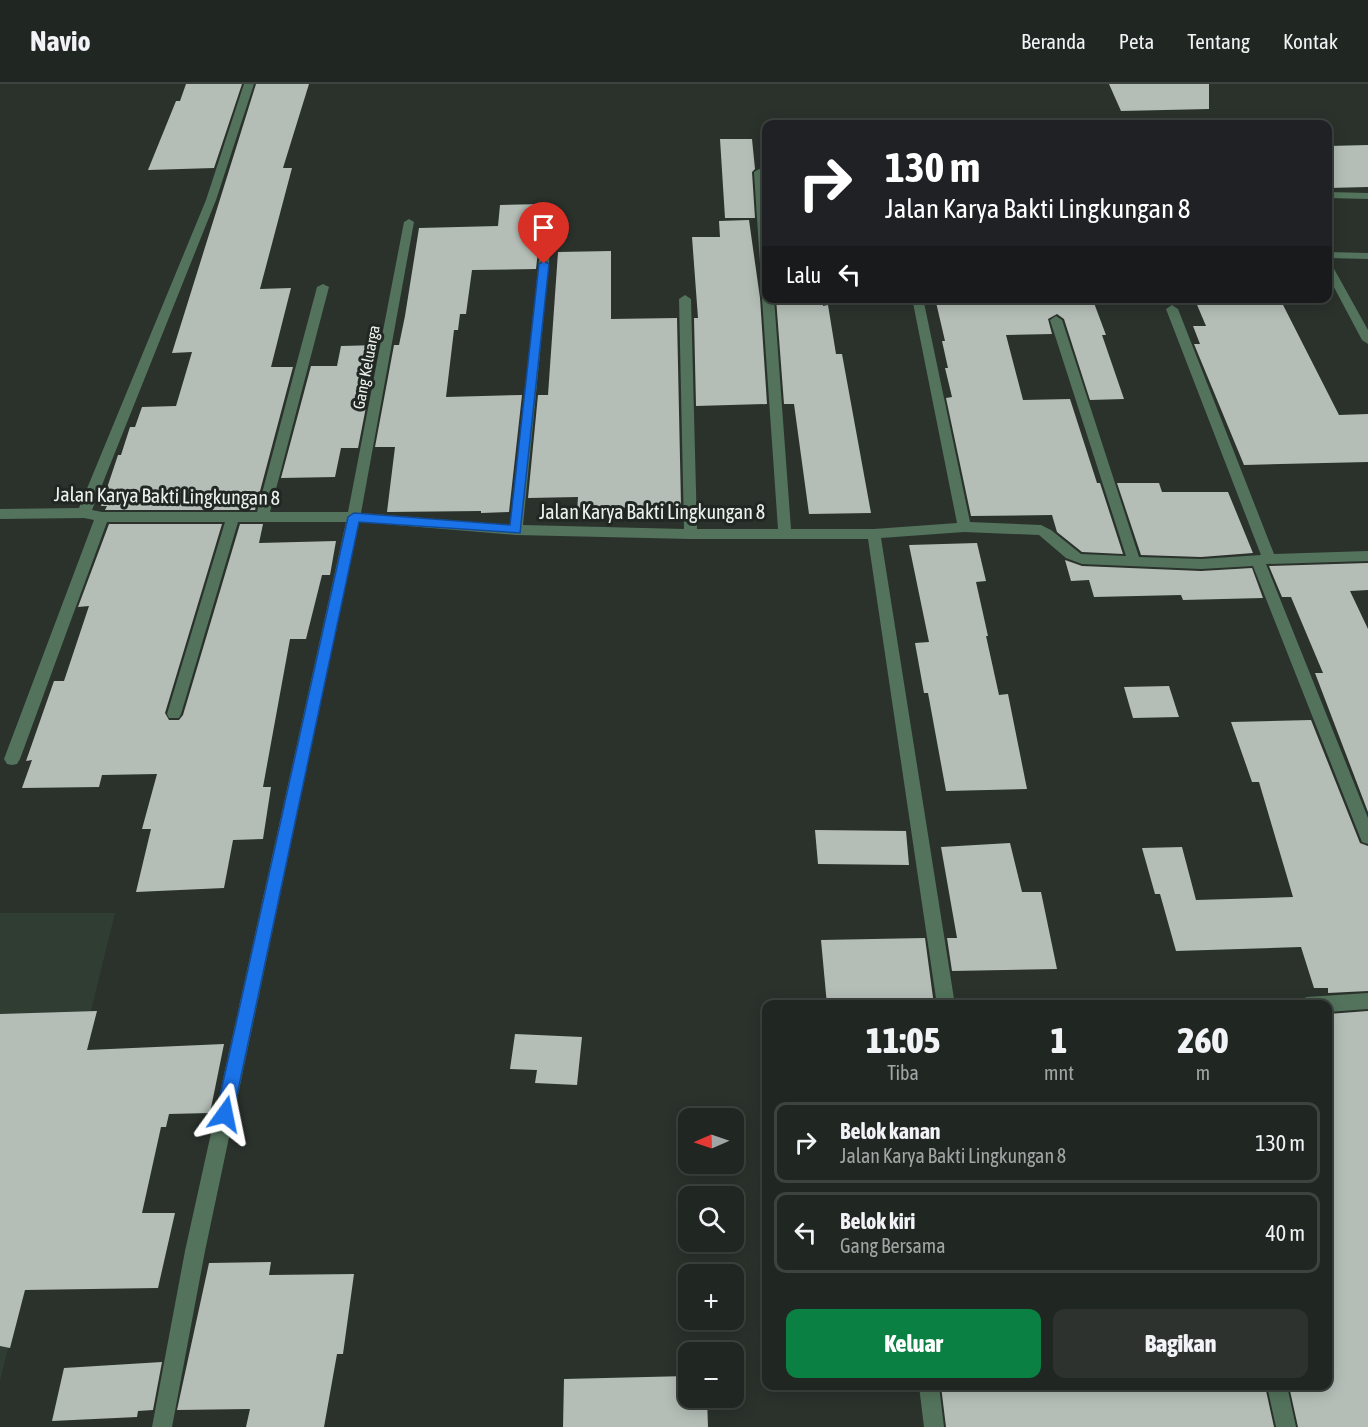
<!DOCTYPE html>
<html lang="id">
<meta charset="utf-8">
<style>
body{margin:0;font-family:"Asap Condensed",sans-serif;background:#2d322e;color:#f1f3f6;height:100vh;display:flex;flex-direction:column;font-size:22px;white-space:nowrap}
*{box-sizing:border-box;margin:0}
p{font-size:20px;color:#a2a5a5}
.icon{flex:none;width:33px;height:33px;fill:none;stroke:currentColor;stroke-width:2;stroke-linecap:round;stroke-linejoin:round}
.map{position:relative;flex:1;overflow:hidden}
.sheet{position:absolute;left:762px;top:916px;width:570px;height:390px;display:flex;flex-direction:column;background:#202621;border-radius:12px;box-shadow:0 3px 15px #0003,0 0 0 2px #3d433f}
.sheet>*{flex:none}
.guide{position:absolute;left:762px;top:36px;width:570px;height:183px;border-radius:12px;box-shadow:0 3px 15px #0003,0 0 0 2px #3d433f;background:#202124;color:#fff;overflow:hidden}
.needle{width:39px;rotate:268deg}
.controls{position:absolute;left:678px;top:1024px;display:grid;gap:12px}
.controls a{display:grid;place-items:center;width:66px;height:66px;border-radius:12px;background:#202621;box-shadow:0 3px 15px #0003,0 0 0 2px #3d433f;font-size:30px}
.pin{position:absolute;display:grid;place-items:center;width:51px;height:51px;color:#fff;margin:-62px -26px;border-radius:50% 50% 50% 0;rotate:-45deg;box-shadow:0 0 6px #0007}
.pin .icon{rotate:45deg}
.me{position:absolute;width:66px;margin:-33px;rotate:12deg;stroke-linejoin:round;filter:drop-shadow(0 0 4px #0008)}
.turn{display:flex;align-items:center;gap:21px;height:126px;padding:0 24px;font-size:27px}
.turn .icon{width:78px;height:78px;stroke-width:2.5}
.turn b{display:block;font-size:42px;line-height:51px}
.then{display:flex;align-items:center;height:57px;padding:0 24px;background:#0003;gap:12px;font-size:22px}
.eta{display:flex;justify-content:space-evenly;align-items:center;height:102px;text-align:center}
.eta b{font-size:36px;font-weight:800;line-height:42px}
.action{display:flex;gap:12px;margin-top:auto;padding:12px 24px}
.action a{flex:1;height:69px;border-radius:12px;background:#0b8043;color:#fff;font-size:24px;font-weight:800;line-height:69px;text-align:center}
.action a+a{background:#2d322e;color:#f1f3f6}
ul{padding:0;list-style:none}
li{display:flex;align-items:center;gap:18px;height:81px;margin:0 12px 9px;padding:0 12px;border:3px solid #3d433f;border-radius:12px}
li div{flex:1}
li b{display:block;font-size:22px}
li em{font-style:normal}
header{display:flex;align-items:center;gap:36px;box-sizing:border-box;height:84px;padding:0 30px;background:#202621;border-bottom:2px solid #3d433f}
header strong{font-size:28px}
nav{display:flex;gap:33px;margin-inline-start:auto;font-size:21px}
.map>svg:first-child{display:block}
.built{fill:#303d33}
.building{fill:#b4bdb6}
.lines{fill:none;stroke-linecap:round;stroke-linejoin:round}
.minor{fill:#53735c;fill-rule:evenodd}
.route{fill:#1a73e8;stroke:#114b97;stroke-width:1.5}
.labels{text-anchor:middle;stroke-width:6;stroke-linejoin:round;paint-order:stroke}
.far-street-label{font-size:16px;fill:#edf2ee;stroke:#212823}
.street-label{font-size:20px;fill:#edf2ee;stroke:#212823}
</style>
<header>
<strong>Navio</strong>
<nav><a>Beranda</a><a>Peta</a><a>Tentang</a><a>Kontak</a></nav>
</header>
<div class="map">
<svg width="1368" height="1343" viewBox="0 0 1368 1343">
<rect width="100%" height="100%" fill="#2b322c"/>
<path class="built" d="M0,829H115L0,1297Z"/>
<path class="building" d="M186,0H242L214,84L148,86L176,17H180Z
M256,0H309L283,84H292L260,205L291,204L271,283H293L255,426H105L107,422H101L118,371H121L130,343H135L142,323L176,322L192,268L172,269Z
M1109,0H1209V25L1121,27Z
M720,55H752L755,85L752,88L755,134H725Z
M1368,61V103L1328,104V62Z
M546,120L544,154L539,158L536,185L472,186L466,230H460L458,246H454L446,313L522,311L509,428L481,429V427L387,428L395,363H375L394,261H399L405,232L419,144L498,142L500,121Z
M749,136L760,214L767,320L696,322L694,234H698L692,153H720L719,137Z
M611,167V235L677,234L681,422L611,424V427L577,428L578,413L528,414L538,311H548L558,168Z
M776,214H822L823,222L828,221L836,270H842L871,429L809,430L794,320H784Z
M935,214H1005L1006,221L1094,219L1106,251H1102L1124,315L1090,316L1064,235L1057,230L1048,235L1052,250L1006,251L1023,316L1070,315L1097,399H1100L1123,470L1082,468L1057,448L1052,431L971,432L946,314L952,313L945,284H948L942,257H945Z
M1280,215L1339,331L1368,330V378L1244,381L1194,260H1200L1193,242H1206L1195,216Z
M378,261L358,364H341L335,393L281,394L311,282H337L341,262Z
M1117,399H1159L1162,408H1228L1253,469L1201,473L1141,471Z
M109,440H222L165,629L169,636H179L183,631L240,440H263L259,459L336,457L330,491H322L306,555H290L263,703H271L263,755L233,756L224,804L136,808L151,745H142L157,690L102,691L99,703L22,704L32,676L26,677L54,597H64L89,522L78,523Z
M977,459L986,497L976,498L988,552H986L999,611L1008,610L1027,705L946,707L928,609H924L915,559L929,558L909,461Z
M1065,476L1082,482L1201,487L1252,484L1263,514L1183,516L1181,511L1094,513L1089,496L1071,497Z
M1368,479V506L1350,507L1368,545V728L1315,589H1323L1291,513H1282L1269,482Z
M1169,602L1179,633L1133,634L1124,603Z
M1311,636L1360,759L1368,762V907L1328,909V904H1314L1301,863L1176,867L1160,810H1155L1142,764L1182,763L1196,816L1293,813L1259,698H1252L1231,638Z
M815,746L906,747L909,781L818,780Z
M1010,759L1022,808H1041L1057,885L952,887L947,854H957L941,763Z
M925,854L934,921H827L821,856Z
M97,927L87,966L224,960L210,1029L169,1030L166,1043H161L142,1129H175L158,1204L25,1206L10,1264L0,1262V930Z
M1368,927V1343H1298L1289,1302H1328V930Z
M515,950L582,953L577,1001L535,999L537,986L510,985Z
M271,1178L269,1191L354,1190L343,1270H337L324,1343H246L250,1325L177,1326L209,1179Z
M162,1278L153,1326L138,1327L137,1333L52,1337L64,1284Z
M688,1292V1314H707L708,1343H563L564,1295Z
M941,1302H1265L1274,1343H946Z"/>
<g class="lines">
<path class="minor" d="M244,0H254L216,116L92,426L102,428H257L317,203L323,200L329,203L270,428H348L404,138L409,135L414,138L361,429L510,441L541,158L546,155L551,158L523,441L684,445L679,215L685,211L691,215L697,445H778L762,214L766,211V214H774L791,445H874L957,439L912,214H923L970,438L1041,441L1051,446L1081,470L1126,472L1050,236L1056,232L1062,236L1139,473L1201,475L1261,471L1166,225L1172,221L1178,225L1274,470L1368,467V477L1266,480L1368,734V760L1362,758L1360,753L1253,482L1201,485L1082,480L1066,474L1039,451L964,448L881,454L955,921H937L868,455H691L516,451L359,438L205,1167L172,1343H152L185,1167L346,438H238L181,630L179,634H169L167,630L225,438H107L20,675L17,680L12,681L7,680L4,675L94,436L84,434L0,435V425L79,424L206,116Z
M759,85L764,88L766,124V198L761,195L754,88Z
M1328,108L1368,109V115L1328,114Z
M1328,168L1368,169V175L1328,174Z
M1328,180L1333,183L1368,246V260L1362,256L1328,192Z
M1368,909V925L1328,928V921H1298L1301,915L1307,913Z
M919,1302H939L944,1343H924Z
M1267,1302H1287L1296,1343H1276Z"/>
</g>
<path class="route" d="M544,177L549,180L520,449L359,438L233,1030L231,1036L225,1038L219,1036L216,1030L348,433L354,429L510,441L539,180Z"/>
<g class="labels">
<g class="far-street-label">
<text transform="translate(366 283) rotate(-79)" y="6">Gang Keluarga</text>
</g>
<g class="street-label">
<text transform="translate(167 412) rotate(1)" y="7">Jalan Karya Bakti Lingkungan 8</text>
<text x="652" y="435">Jalan Karya Bakti Lingkungan 8</text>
</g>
</g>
</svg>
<div class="controls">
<a><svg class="needle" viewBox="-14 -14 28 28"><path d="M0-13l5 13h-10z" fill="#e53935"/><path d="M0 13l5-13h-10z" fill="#a2a5a5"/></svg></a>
<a><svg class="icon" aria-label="search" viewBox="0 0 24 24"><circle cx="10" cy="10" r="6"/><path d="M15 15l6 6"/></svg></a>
<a>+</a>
<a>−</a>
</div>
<div class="pin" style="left:544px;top:180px;background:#d93025"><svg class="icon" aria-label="arrive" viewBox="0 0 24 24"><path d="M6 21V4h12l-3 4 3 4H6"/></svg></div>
<svg class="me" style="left:225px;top:1030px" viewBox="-20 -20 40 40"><path d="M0-17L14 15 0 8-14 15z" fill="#1a73e8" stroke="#fff" stroke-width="4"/></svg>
<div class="guide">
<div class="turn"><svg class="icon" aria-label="right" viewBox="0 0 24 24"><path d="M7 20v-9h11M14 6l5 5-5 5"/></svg><div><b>130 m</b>Jalan Karya Bakti Lingkungan 8</div></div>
<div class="then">Lalu<svg class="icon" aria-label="left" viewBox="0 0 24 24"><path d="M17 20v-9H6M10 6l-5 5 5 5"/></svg></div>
</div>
<section class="sheet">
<div class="eta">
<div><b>11:05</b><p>Tiba</p></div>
<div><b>1</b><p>mnt</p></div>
<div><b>260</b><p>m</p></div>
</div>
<ul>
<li><svg class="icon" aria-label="right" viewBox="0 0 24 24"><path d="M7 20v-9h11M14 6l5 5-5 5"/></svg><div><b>Belok kanan</b><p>Jalan Karya Bakti Lingkungan 8</p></div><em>130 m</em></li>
<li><svg class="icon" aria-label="left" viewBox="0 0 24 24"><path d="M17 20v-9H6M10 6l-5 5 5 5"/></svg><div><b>Belok kiri</b><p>Gang Bersama</p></div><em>40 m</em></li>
</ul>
<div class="action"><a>Keluar</a><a>Bagikan</a></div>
</section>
</div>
